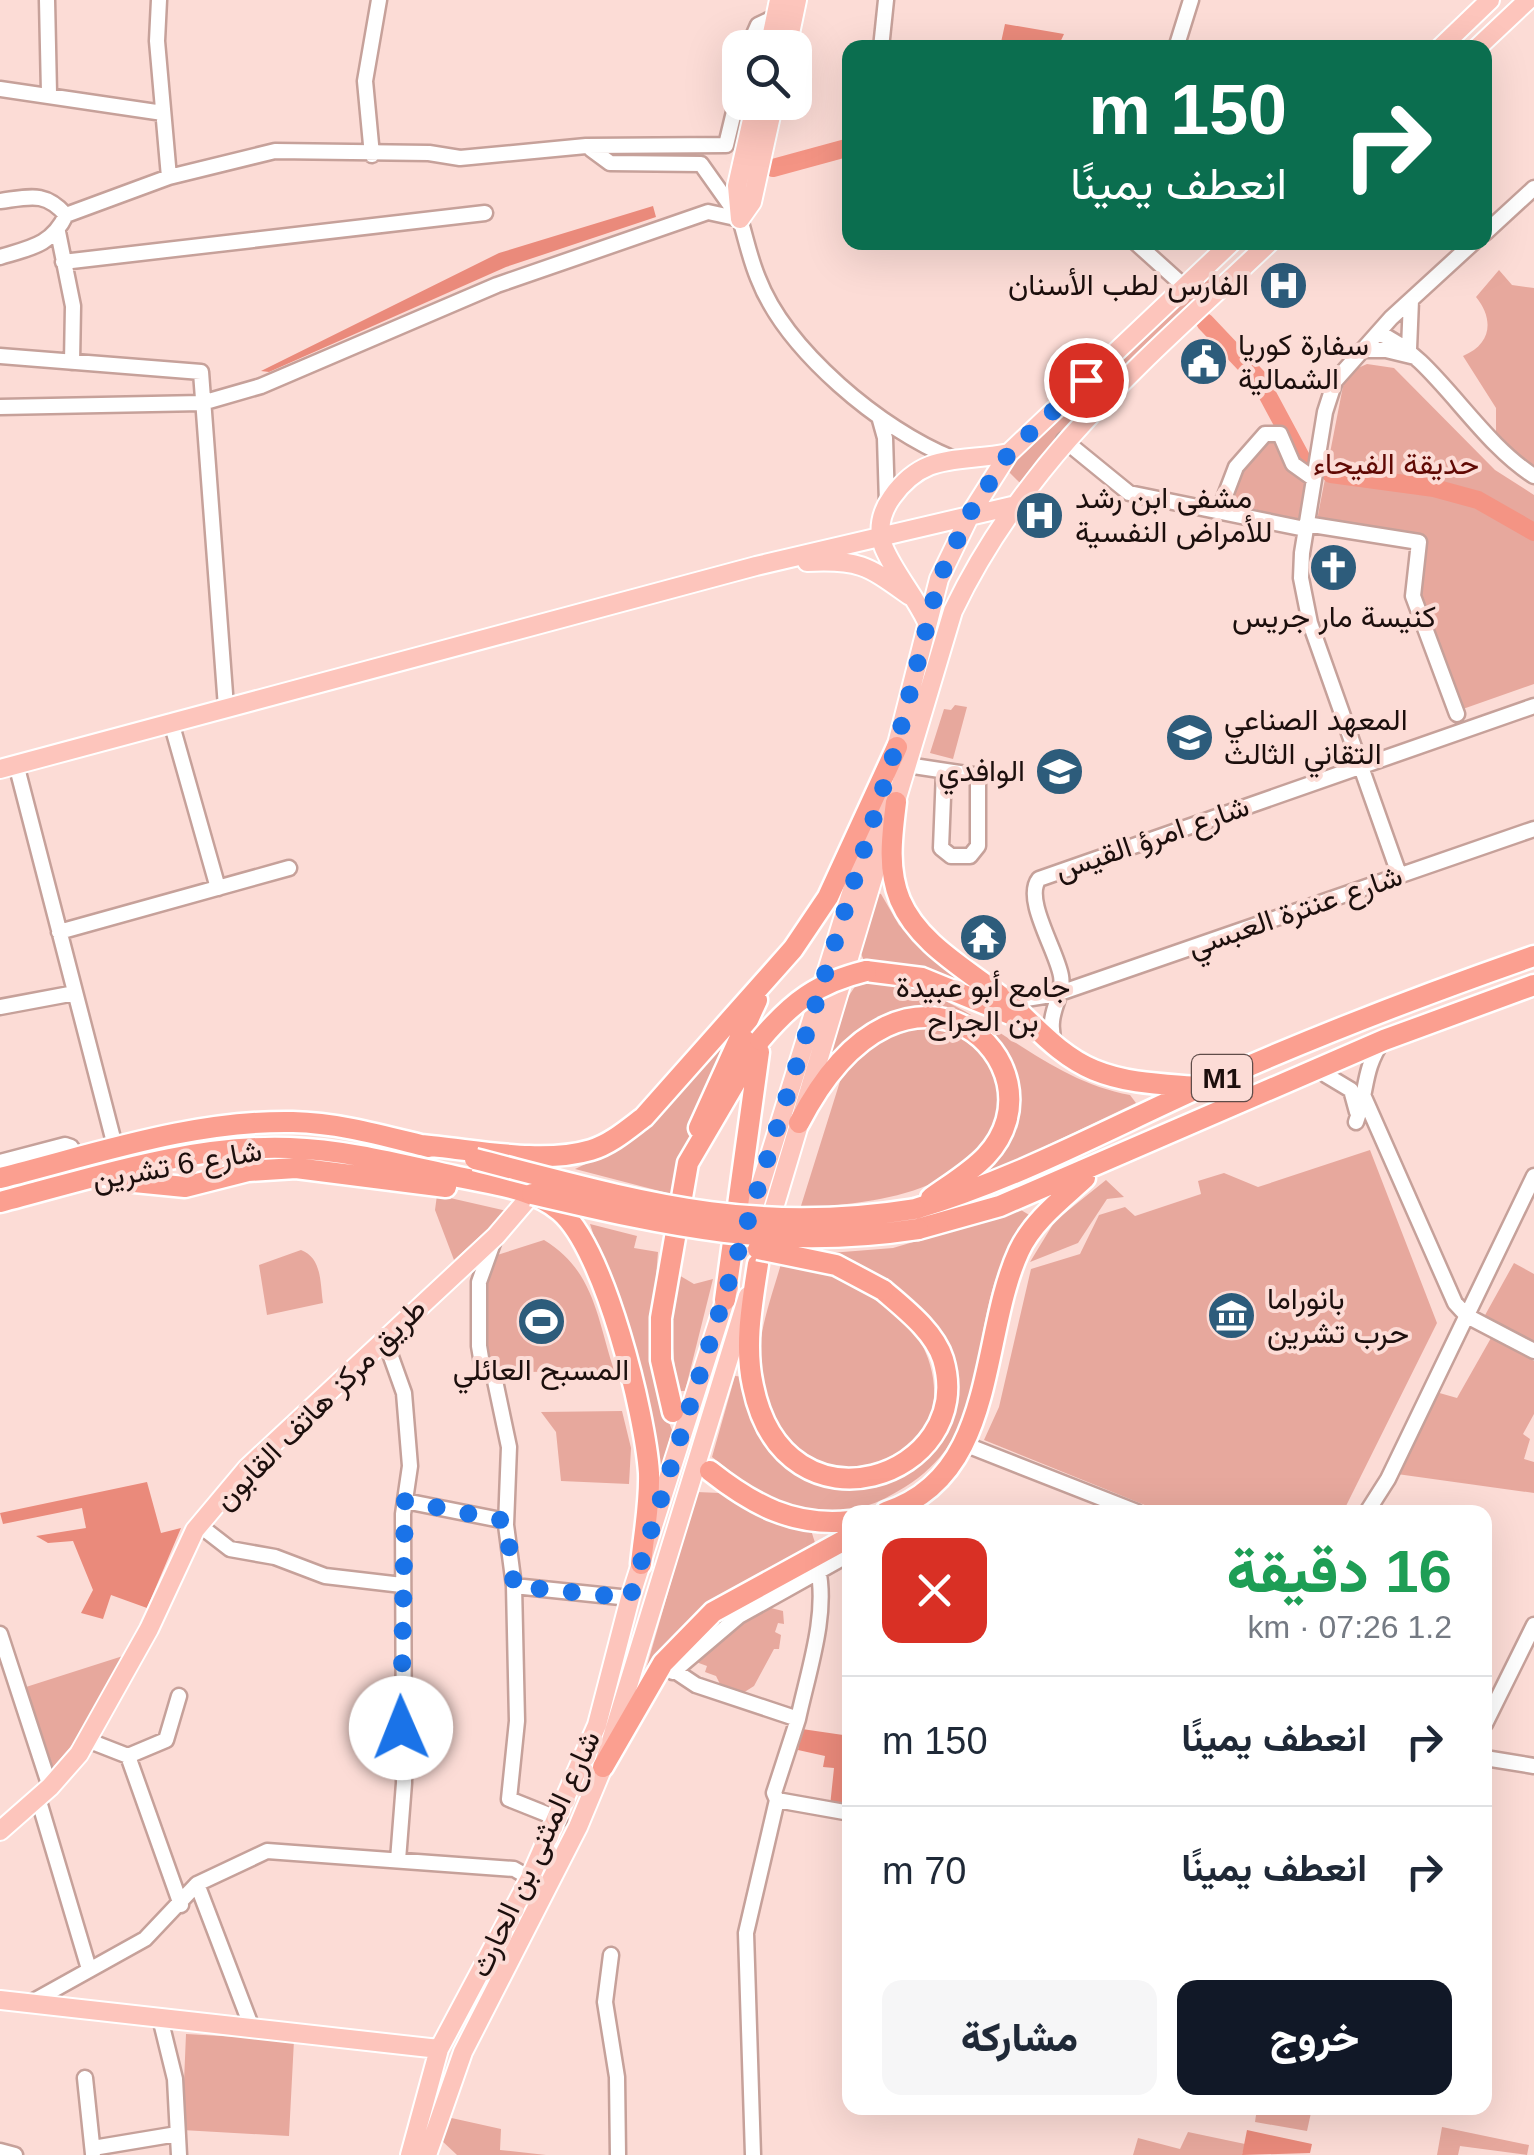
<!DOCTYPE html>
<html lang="ar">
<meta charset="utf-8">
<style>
body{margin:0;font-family:Helvetica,Vazirmatn,sans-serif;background:#f6f6f7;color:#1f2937;direction:rtl;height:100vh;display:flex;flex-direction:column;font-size:38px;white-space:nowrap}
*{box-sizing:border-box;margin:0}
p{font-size:32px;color:#747a83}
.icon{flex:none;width:55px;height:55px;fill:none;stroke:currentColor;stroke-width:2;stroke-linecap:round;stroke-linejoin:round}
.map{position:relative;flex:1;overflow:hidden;direction:ltr}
.sheet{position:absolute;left:842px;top:1505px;width:650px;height:610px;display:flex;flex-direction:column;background:#fff;border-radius:20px;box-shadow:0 10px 40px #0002;direction:rtl}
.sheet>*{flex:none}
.banner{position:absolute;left:842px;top:40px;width:650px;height:210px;border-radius:20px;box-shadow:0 10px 40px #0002;direction:rtl;background:#0b6e4f;color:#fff;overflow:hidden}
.controls{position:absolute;left:722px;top:30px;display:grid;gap:20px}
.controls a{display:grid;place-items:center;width:90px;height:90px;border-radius:20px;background:#fff;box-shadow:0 10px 40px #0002;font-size:50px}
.pin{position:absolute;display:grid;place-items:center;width:85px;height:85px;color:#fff;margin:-42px;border:5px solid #fff;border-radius:50%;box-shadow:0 2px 10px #0007}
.me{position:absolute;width:110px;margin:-55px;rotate:359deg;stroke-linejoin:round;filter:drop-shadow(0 0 8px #0008)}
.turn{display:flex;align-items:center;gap:35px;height:210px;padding:0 40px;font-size:45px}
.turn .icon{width:130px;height:130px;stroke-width:2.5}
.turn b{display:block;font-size:70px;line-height:85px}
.round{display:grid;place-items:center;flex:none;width:105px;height:105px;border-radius:20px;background:#f6f6f7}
.summary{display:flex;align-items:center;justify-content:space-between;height:170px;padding:0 40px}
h1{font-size:60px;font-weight:800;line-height:75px;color:#1e9e55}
.cta{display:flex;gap:20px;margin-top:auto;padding:20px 40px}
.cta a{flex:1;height:115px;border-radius:20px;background:#111827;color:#fff;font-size:40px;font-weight:800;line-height:115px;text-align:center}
.cta a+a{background:#f6f6f7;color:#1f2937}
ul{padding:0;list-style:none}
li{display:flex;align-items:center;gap:30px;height:130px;padding:0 40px;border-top:2px solid #e0e1e3}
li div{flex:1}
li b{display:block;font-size:38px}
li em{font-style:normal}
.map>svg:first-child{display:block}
.green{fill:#e7a89d}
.forest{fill:#ea8a7b}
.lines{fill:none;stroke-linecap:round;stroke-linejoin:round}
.river{stroke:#f49484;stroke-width:18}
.minor-casing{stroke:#c6a19a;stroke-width:19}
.major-casing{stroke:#fff;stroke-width:22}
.highway-casing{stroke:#fff;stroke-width:25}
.minor{stroke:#fff;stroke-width:14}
.major{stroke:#fdc5bc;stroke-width:18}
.highway{stroke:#fb9f90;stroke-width:20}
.highway-bridge-casing{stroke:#fff;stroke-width:25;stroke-linecap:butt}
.highway-bridge{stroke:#fb9f90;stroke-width:20}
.route{stroke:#1a73e8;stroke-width:18;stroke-dasharray:0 32.4}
.labels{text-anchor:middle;stroke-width:8;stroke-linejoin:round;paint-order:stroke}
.shield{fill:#fcdcd6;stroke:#5f4c49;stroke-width:2.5}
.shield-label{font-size:28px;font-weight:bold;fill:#1c0f0d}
.poi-label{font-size:30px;fill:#1c0f0d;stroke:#fcdcd6;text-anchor:start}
.park-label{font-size:30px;fill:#600904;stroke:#fcdcd6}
.street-label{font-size:30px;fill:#1c0f0d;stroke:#fcdcd6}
</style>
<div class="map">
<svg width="1534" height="2155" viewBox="0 0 1534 2155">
<rect width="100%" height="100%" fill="#fcdcd6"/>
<path class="green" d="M1499,270L1512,285L1534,288V466L1496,440V408L1463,356C1492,344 1494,319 1476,297Z
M1209,278L1216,285L1060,433L1020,483L1006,469Z
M1367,364L1394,368L1495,470L1534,495V684L1460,710L1419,590L1424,537L1317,520L1343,386L1351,371Z
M1275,435L1306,476L1300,520L1236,505L1234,477L1258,442Z
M955,705L967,707L953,759L930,753L944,709L951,710Z
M874,892L881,894L899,925L986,1005L865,963L859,949Z
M882,980C976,995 1038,1079 1130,1095L1136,1103L977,1179L973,1172L1017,1100C1007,1082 989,1035 975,1023C931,985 865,1017 836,1055L830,1051L842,1006L858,982Z
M929,1024C1028,1055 1016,1148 928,1185C888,1202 843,1204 800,1209L842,1075L877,1038Z
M725,1037L671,1194L575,1169C646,1137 677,1096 725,1037Z
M1370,1150L1437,1323L1343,1512H1162L984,1440L999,1407L1031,1269L1080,1254L1099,1215L1125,1207L1135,1216L1201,1194L1198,1181L1224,1173L1258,1187Z
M1106,1180L1124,1197L1107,1199L1078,1243L1030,1262L1055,1221Z
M437,1195L507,1211L454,1260L435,1210Z
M1021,1210L1031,1216C1015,1237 1002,1259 994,1284C971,1360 983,1439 905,1487C891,1495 879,1503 864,1506C791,1523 768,1500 712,1457L735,1376L746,1377C751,1441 795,1498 864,1485C880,1482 902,1477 913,1465C928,1448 943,1395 952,1372L879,1278L830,1253L893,1248Z
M590,1224L637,1236L634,1248L658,1252L651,1342L656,1390L672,1430L662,1466L656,1460L629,1343Z
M544,1240C594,1270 597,1318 614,1370L490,1373C478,1336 483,1293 494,1256Z
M301,1250C322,1258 320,1282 323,1303L267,1315L259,1265Z
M1514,1263L1534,1274V1344L1484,1317Z
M781,1264C817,1270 852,1275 882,1297C934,1336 960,1415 898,1458C879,1472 847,1475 825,1465C779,1445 753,1389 761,1338C765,1314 774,1288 781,1264Z
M677,1274L694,1284L713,1279L685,1391H677L671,1327Z
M1491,1338L1534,1361V1414L1523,1434L1530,1439L1524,1459L1534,1462V1493L1397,1474L1436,1392L1457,1398Z
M622,1411L631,1448L629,1484L561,1481L556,1432L541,1412Z
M697,1492L720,1493L776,1524L811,1530L816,1546L711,1601L675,1635L644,1676Z
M763,1606L783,1611L784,1624L778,1623L775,1632L781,1635L779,1649H774L754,1686L743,1693L722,1688L716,1676L705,1672L707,1666L696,1662L709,1646Z
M126,1655L72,1745L53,1767L26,1687Z
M186,2034L294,2040L289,2136L182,2130Z
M1257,2108H1312L1307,2131L1255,2122Z
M447,2117L501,2129L500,2150L546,2155H457L440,2139Z
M1442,2127L1529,2145L1527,2155L1460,2146L1458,2155H1437Z
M1188,2132L1245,2144L1242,2155H1133L1138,2138L1180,2149Z"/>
<path class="forest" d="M1005,24L1064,34L1058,47H1000Z
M653,206L656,217L506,267L269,372L261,371L499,253Z
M147,1482L161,1533L181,1528L147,1608L111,1595L103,1619L81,1613L93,1590L73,1541L48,1543L36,1536L86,1528L82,1508L3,1524L0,1513Z
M802,1729L850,1736V1809L830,1806L834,1768L823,1767L825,1756L798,1750Z
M1247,2130L1312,2144L1310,2153L1242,2155Z"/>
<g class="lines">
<path class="river" d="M773,168L850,147
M1205,322L1259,379L1303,461
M1331,474L1434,488L1478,500L1534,532"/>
<defs>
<path id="minor" d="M47,0L49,93
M159,0L157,41L169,177
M748,48L758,25L775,17
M881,48L886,0
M1176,48L1191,0
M0,89L163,113
M591,149L610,163L701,164L740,219
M372,155L365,81L379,0
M0,201C30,197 45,191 66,215
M58,232L73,306L72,362
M1485,233L1534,188
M1135,242L1185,287
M0,257C30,248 52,245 66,215L169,177L275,151L429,153L460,158L586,146L726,145L740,87
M63,262L485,213
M1378,333C1433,354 1475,439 1534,476
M1409,349L1411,300
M1362,350H1386L1415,357
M0,356L201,372L226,707
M0,407L202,403L261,386L497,285L708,212L740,219C746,239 750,259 758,278C786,351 882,430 952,458
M880,420L885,438L887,503
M1064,440L1129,493L1305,529
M1220,509L1236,467L1265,434H1280L1293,464L1314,479
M1306,524L1419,542L1413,596L1457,714
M171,722L218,888
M16,764L115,1146
M907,765L973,775L978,779V846L970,856H951L941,848L944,771
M1399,874L1310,623L1301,578L1302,553L1325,412L1335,381L1391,318L1474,242
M59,932L289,868
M1007,1002L1057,994L1534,829
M0,1007L75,993
M1055,1045C1044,1012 1065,998 1061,976C1057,951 1023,899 1039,879L1534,706
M1321,1066L1326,1075L1351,1090L1357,1112
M1364,1097L1455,1303L1467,1316L1534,1351
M1356,1122C1368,1090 1362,1071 1383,1040
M0,1162L65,1145L71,1147L76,1158
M493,1243L479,1282V1346L482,1364L494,1376L509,1447L506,1525L514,1586L630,1598
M385,1340L404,1393L410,1466L403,1514L404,1783L398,1860
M964,1444L1137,1512
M405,1501L506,1521
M1367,1512L1388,1479L1534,1176
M199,1525L230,1549L275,1557L325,1576L402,1585
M514,1586L517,1721L509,1799L559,1819
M0,1634L50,1787
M663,1663L696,1685L798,1719L774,1793L777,1800L746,1933L753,2155
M673,1672L739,1616L850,1554
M798,1719C808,1672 828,1615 818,1569
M1485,1724L1534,1625
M87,1740L128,1756L181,1905
M128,1756L166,1740L179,1696
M1485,1758L1534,1766
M38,1798L89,1969
M777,1800L850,1813
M611,1955L605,2002L617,2077L618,2155
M30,2003L145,1939L197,1884
M160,2018L175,2079L179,2155
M252,2028L197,1884L267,1851L514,1869L530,1878
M85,2078L93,2154
M93,2148L177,2134
M0,2151L15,2155"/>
<path id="major" d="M769,48L779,0
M787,48L797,0
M1440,48L1490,0
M1477,48L1528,0
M740,219L752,202L774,102
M740,219L737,186L756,102
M807,562C861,559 869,567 910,596
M927,622C915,596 895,574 884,548C877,530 881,512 892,497C925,451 959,463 1009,453
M894,756L939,579L971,513L1009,453L1232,242
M0,769L756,566L1012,506
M768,1228L953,611C1027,456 1148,358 1270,242
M747,1229L880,800
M0,1831L50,1787L79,1754L149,1629L195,1530L247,1468L496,1236L532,1194
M0,2000L439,2049
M410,2155L439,2049L530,1878L597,1725L630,1598L729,1288
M427,2155L463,2052L578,1827L603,1767L748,1296"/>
<path id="highway" d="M896,802C892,835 887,868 900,900C920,947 973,972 1010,1004C1037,1028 1060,1056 1094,1070C1128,1084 1163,1084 1199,1087
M866,971L922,978L1010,1014
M799,1123C908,912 1070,1066 986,1156C971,1172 949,1185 931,1198
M699,1128L757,1000
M420,1145C473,1149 540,1165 591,1150C611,1144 628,1129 644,1117L793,949L828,897L897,747
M0,1178C96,1154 193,1120 293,1122C340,1123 384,1136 429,1147
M114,1180L185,1187L248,1171L296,1168L446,1187
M0,1202C93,1178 193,1144 290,1148C346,1150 399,1164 454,1176C489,1184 531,1187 560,1211C605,1249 645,1414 649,1473C650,1503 644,1534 641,1564
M915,1209C1016,1179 1106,1130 1201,1087C1310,1038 1422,995 1534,956
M918,1229L1000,1206L1384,1040L1534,985
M758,1264C752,1303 744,1346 753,1386C785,1543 978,1477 943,1359C934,1331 905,1309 883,1290
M725,1300L759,1052
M673,1412L661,1360V1318L688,1163L760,1040
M710,1471C753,1505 794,1527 850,1521
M886,1512C998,1476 979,1338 1019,1251C1033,1221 1061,1200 1085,1178
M603,1767L663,1663L713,1612L850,1537"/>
</defs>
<use href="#minor" class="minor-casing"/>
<use href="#major" class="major-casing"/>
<use href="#highway" class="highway-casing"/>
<use href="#minor" class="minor"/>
<use href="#major" class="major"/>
<use href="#highway" class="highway"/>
<defs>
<path id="highway-bridge" d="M760,1040C792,1002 817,983 866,971
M475,1159C635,1200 748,1236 915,1209
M532,1194C669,1226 776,1251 918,1229
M758,1249L836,1265L883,1290"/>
</defs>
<use href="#highway-bridge" class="highway-bridge-casing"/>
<use href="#highway-bridge" class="highway-bridge"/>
</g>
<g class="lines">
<path class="route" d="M401,1728L405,1501L506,1521L514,1586L630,1598L896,747L939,579L970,513L1009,453L1086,380"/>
</g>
<defs>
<symbol id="hospital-disc" viewBox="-11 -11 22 22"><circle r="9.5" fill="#2d5c7b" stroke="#fcdcd6"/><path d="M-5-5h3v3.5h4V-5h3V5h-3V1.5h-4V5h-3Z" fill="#fff"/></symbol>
<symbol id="civic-disc" viewBox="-11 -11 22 22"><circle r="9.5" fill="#2d5c7b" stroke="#fcdcd6"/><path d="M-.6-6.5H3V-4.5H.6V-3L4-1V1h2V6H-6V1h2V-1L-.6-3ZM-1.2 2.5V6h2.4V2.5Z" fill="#fff"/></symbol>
<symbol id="church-disc" viewBox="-11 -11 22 22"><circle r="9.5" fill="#2d5c7b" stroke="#fcdcd6"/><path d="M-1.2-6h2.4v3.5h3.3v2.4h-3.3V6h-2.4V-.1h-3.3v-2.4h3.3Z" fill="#fff"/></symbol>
<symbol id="university-disc" viewBox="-11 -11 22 22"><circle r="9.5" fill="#2d5c7b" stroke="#fcdcd6"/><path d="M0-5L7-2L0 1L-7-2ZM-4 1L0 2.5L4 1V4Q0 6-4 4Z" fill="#fff"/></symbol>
<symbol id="school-disc" viewBox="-11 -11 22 22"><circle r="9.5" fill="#2d5c7b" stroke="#fcdcd6"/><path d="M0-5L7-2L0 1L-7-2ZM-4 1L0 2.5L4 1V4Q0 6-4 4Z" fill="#fff"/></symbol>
<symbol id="temple-disc" viewBox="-11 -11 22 22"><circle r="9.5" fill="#2d5c7b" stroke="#fcdcd6"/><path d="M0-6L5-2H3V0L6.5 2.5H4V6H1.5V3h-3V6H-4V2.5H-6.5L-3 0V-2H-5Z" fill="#fff"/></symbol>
<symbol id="museum-disc" viewBox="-11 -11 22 22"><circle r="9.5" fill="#2d5c7b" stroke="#fcdcd6"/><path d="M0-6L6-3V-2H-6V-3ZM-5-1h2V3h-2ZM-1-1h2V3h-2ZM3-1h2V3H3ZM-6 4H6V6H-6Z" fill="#fff"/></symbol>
<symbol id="stadium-disc" viewBox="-11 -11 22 22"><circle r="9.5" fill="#2d5c7b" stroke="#fcdcd6"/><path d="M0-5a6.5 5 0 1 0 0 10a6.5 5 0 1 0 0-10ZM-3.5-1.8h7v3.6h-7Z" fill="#fff"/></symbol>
</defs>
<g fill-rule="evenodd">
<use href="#hospital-disc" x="1256" y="258" width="55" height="55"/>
<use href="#civic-disc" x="1176" y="334" width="55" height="55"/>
<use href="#hospital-disc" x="1012" y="488" width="55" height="55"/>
<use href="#church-disc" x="1306" y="540" width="55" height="55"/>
<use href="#university-disc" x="1162" y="710" width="55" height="55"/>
<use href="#school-disc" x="1032" y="744" width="55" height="55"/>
<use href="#temple-disc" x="956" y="910" width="55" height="55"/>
<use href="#museum-disc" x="1204" y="1288" width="55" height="55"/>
<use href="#stadium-disc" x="514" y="1294" width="55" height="55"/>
</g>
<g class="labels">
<rect class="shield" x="1192" y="1055" width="60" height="46" rx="8"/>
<g class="shield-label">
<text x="1222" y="1088">M1</text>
</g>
<g class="poi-label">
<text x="1249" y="295" text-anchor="end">الفارس لطب الأسنان</text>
<text x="1238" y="355">سفارة كوريا<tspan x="1238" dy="34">الشمالية</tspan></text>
<text x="1075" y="508">مشفى ابن رشد<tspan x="1075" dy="34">للأمراض النفسية</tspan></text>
<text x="1334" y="627" text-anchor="middle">كنيسة مار جريس</text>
<text x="1224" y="730">المعهد الصناعي<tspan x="1224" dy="34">التقاني الثالث</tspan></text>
<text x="1025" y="781" text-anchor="end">الوافدي</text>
<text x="983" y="997" text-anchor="middle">جامع أبو عبيدة<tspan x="983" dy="34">بن الجراح</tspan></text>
<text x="1267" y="1309">بانوراما<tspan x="1267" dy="34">حرب تشرين</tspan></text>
<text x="541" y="1380" text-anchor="middle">المسبح العائلي</text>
</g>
<g class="park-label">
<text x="1396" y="474">حديقة الفيحاء</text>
</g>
<g class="street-label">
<text transform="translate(1152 838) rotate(-19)" y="10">شارع امرؤ القيس</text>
<text transform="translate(1295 911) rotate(-19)" y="10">شارع عنترة العبسي</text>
<text transform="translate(177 1165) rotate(-10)" y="10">شارع 6 تشرين</text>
<text transform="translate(320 1404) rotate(-45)" y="10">طريق مركز هاتف القابون</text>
<text transform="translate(535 1854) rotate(-65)" y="10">شارع المثنى بن الحارث</text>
</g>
</g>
</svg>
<div class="controls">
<a><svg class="icon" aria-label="search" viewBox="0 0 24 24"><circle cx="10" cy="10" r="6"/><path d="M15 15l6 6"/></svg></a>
</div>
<div class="pin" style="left:1086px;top:380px;background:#d93025"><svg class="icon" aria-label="arrive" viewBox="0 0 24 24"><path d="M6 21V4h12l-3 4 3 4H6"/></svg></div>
<svg class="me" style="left:401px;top:1728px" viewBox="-20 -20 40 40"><circle r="19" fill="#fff"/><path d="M0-13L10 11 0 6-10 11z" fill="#1a73e8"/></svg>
<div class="banner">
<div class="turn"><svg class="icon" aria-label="right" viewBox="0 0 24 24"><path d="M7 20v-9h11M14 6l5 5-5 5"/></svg><div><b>150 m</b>انعطف يمينًا</div></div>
</div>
<section class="sheet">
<div class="summary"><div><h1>16 دقيقة</h1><p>1.2 km · 07:26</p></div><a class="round" style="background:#d93025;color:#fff"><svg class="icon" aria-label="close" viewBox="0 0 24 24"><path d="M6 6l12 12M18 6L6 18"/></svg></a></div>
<ul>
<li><svg class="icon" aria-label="right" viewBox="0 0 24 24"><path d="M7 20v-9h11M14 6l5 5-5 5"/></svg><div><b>انعطف يمينًا</b></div><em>150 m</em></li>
<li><svg class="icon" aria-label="right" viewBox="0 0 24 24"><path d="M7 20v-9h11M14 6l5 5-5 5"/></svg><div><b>انعطف يمينًا</b></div><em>70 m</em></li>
</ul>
<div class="cta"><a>خروج</a><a>مشاركة</a></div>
</section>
</div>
